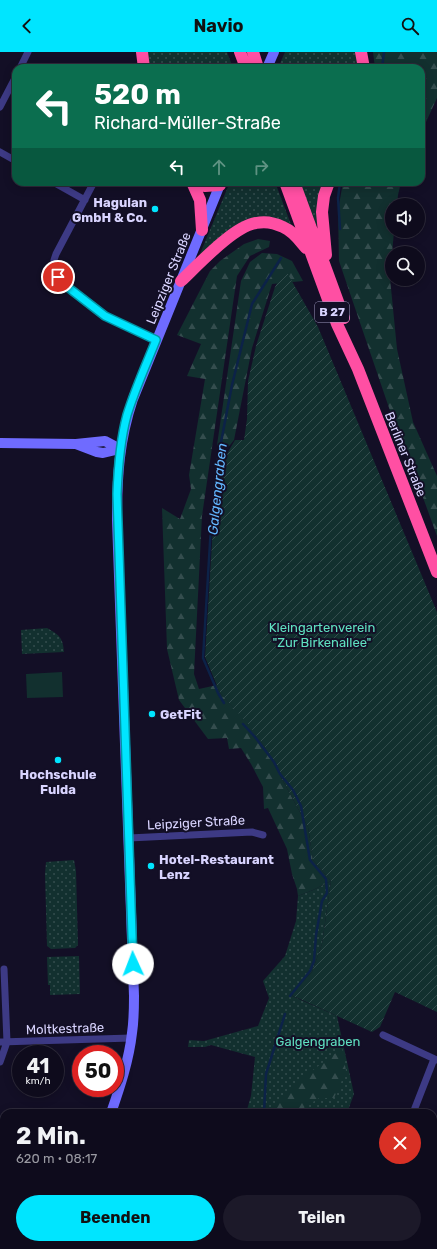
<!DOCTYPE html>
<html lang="de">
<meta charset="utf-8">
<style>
body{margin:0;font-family:Rubik,sans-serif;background:#1c1929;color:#f1f3f6;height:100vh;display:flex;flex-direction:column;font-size:15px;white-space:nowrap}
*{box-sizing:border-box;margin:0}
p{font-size:13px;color:#9b9ba3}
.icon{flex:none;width:22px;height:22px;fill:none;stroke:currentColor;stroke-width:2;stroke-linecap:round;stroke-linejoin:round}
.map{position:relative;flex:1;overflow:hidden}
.side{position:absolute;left:0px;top:1057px;width:437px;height:140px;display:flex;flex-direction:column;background:#0e0b1c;border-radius:12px 12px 0 0;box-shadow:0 2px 10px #0003,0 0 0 1px #2e2b3b}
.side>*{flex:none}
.top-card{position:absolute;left:12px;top:12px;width:413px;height:122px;border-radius:12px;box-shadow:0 2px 10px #0003,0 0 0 1px #2e2b3b;background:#0b6e4f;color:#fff;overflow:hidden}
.buttons{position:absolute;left:385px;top:146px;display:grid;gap:8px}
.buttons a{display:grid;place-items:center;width:40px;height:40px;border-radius:50%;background:#0e0b1c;box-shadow:0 2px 10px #0003,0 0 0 1px #2e2b3b;font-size:20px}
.speed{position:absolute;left:12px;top:993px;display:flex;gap:8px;font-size:20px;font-weight:700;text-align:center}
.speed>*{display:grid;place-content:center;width:52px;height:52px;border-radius:50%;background:#0e0b1c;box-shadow:0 2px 10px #0003,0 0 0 1px #2e2b3b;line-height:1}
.speed small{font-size:10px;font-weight:400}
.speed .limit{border:6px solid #d22;background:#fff;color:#111}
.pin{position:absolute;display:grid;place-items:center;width:34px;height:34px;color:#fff;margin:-17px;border:2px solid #fff;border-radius:50%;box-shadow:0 1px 4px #0007}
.me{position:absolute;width:44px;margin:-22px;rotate:358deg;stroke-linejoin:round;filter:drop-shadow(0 0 3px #0008)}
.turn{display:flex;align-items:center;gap:14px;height:84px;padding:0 16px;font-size:18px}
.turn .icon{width:52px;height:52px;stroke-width:2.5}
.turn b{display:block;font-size:28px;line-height:34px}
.lanes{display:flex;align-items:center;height:38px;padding:0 16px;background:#0003;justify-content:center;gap:20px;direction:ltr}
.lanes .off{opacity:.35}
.round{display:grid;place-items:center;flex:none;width:42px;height:42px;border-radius:21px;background:#1c1929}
.head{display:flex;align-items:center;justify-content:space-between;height:68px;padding:0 16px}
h1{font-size:24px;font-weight:700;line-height:30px}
.action{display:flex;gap:8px;margin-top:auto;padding:8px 16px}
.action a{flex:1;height:46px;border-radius:24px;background:#00e5ff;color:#111;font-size:16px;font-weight:700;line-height:46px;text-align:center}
.action a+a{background:#1c1929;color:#f1f3f6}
header{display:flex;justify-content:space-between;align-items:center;height:52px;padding:0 16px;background:#00e5ff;color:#111;font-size:18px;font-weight:700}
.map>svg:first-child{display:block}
.grass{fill:url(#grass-dots)}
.forest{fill:url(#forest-firs)}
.garden{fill:url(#garden-furrows)}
.pitch{fill:#12302f}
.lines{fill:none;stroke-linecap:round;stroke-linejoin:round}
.stream{stroke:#0c2248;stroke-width:2.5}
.street{stroke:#3d3a85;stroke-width:7}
.secondary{stroke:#6f6bff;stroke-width:10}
.highway{stroke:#ff4fa3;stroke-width:12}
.route-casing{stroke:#0095a6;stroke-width:10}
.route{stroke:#00e5ff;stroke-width:7}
.poi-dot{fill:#00e5ff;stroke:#130f26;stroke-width:1.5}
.labels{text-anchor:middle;stroke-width:4;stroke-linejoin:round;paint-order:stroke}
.shield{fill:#130f26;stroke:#9e99be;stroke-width:1}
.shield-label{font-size:12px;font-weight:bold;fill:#d9d4ff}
.poi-label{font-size:13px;font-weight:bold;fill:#d9d4ff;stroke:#130f26;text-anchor:start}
.street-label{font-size:13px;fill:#d9d4ff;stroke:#130f26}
.park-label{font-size:13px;fill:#5fe0c0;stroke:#130f26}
.water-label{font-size:14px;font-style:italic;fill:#62b6ff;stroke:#130f26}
</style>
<header><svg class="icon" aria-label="back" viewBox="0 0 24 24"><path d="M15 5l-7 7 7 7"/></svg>Navio<svg class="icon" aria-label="search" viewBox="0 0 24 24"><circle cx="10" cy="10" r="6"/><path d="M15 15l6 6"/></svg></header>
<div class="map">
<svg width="437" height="1197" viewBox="0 0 437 1197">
<defs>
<pattern id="grass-dots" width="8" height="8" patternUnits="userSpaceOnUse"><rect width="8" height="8" fill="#12302f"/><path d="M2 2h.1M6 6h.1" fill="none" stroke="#344d4e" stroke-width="1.8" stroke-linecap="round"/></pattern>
<pattern id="forest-firs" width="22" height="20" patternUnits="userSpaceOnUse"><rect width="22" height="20" fill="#12302f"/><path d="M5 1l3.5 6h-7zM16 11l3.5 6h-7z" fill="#344d4e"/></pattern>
<pattern id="garden-furrows" width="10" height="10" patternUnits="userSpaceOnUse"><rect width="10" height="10" fill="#12302f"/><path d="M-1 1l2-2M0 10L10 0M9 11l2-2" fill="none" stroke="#344d4e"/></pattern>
</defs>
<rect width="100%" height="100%" fill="#130f26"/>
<path class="grass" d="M148,0H227L233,16H149Z
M285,0H356L359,16H278Z
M230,130H275L292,175L263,166L197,209Z
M300,130H325L317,173H315Z
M47,576C59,583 63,585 64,600L22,602L21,578Z
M74,808L76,819L78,893L75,896L51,897L47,894L45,822L46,810Z
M331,829L322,892L312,920L295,938L292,944L337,964L354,1042L347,1061H246L251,1044L255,1005L211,993L205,995H188L189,988L204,989L258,974L269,946L263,929L285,904L296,869L298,844L313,838Z
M79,904L80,942L50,943V933H48L47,905Z
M222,1193H245L244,1197H221Z"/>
<path class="forest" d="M373,0H437V46L421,81V16H375Z
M343,130H401L398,143L397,153H392V179H394L390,226L397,297L413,370L437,424V484L421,440L402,394L339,209L338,159Z
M258,187L270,189L269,195L250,204L237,224L202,464L194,622L199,637L217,633L220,641L250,673L264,694L308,775L313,808L331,829L313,838L298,844L297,837L292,822L287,797L268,756L264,757L263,735L251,712L241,696L229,697L227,686L208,687L179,648L167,597L162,456L180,467L191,437L189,423L205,327L187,324L201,292L177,283L210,219L220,209L244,192Z
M262,201L277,202L292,209L303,229L272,232L252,296L234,388L223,402L217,393L241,229L250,210Z
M342,996L346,1019L334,1046H319L296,1061H270L276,1052L304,1025Z"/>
<path class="garden" d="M285,217L318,275L437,560V960L395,940L380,975L372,980L300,947L292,944L295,938L312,920L322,892L331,829L313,808L308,775L264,694L249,673L220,641L205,605L213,474L218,417L235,388H244L247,367L248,329L256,294L275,235Z"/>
<path class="pitch" d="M62,620L63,645L27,646L26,622Z
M301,987L310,992L307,997L299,994Z"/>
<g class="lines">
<path class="stream" d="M382,16L384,0
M340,130L338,146L340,177
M224,651L218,641L203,606L211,474L217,411L232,333L252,252L281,206
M243,672L255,685L274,710L280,722L293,738L301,754L310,808L326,827L327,841L322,849L316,883L314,909L310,919L290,944
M264,1061L266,1022L285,962
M237,1197L238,1193"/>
<path class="street" d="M20,16L28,0
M0,55L16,24
M0,100L16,109
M53,130L85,148
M94,130L56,202L54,208L55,218L58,225L65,233L105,265L157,288
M129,786L252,780L263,783
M383,983L437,1008
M0,990L131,986
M0,1010L7,990L4,917
M413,1061L434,1007
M0,1117L4,1119
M433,1171L437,1161
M164,1197L165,1193
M215,1197L216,1193
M362,1197L364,1193
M423,1197L425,1193"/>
<path class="secondary" d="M267,16L274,0
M0,391L76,392L105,389L120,397
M76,392L97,400L103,401L120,397
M111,1061C120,1035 129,1008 132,981C134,968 134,956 134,944L117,468C117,425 119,389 133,347L221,130
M66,1197L67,1193"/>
<path class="highway" d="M142,0L144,16
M240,0L246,16
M253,0L258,16
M361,0L364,16
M192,130L200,148L202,178
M193,130L205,134L220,133
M285,130L337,272L358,317L437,520
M294,130L344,266
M326,203L322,160L324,144L329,130
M181,229C198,213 234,174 256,171C265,169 275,171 283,175C293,179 299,188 306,196"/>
</g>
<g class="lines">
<defs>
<path id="route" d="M58,225L65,233L105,264L156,288C146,313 135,337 127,363C120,389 118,416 117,442L133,912"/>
</defs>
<use href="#route" class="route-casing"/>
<use href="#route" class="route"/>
</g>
<g class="poi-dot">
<circle cx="155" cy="157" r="4"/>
<circle cx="152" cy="662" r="4"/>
<circle cx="58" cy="708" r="4"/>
<circle cx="151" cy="814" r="4"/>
</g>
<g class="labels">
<rect class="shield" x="315" y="250" width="34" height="20" rx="3"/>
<g class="shield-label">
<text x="332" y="264">B 27</text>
</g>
<g class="poi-label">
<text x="147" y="155" text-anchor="end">Hagulan<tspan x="147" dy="15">GmbH &amp; Co.</tspan></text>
<text x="160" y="667">GetFit</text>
<text x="58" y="727" text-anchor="middle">Hochschule<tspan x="58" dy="15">Fulda</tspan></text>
<text x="159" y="812">Hotel-Restaurant<tspan x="159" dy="15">Lenz</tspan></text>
</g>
<g class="street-label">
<text transform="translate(168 226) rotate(-68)" y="5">Leipziger Straße</text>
<text transform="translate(406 402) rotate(68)" y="5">Berliner Straße</text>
<text transform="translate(196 770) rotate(-3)" y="5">Leipziger Straße</text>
<text transform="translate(65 976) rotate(-2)" y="5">Moltkestraße</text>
</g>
<g class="park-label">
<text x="322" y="580">Kleingartenverein<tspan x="322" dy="15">"Zur Birkenallee"</tspan></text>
<text x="318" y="994">Galgengraben</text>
</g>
<g class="water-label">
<text transform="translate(217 437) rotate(-84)" y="5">Galgengraben</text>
</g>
</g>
</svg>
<div class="buttons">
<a><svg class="icon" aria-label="sound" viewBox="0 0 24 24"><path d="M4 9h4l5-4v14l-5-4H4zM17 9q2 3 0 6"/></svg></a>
<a><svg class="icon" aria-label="search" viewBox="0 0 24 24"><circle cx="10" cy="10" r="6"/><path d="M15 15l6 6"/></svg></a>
</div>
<div class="speed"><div>41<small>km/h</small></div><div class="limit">50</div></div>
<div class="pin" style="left:58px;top:225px;background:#d93025"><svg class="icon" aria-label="arrive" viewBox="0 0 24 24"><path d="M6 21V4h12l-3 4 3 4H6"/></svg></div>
<svg class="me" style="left:133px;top:912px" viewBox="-20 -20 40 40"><circle r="19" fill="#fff"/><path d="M0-13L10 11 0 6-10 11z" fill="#00e5ff"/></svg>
<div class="top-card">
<div class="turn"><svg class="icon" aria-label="left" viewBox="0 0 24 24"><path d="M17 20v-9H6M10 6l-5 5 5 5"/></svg><div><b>520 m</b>Richard-Müller-Straße</div></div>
<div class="lanes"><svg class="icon" aria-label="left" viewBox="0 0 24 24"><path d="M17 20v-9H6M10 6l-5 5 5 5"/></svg><svg class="icon off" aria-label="ahead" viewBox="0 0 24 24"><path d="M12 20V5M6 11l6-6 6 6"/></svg><svg class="icon off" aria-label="right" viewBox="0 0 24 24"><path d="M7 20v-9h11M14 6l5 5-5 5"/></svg></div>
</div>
<section class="side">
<div class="head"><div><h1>2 Min.</h1><p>620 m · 08:17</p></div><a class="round" style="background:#d93025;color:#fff"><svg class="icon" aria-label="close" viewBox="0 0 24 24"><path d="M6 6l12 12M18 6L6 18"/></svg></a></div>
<div class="action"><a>Beenden</a><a>Teilen</a></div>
</section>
</div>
